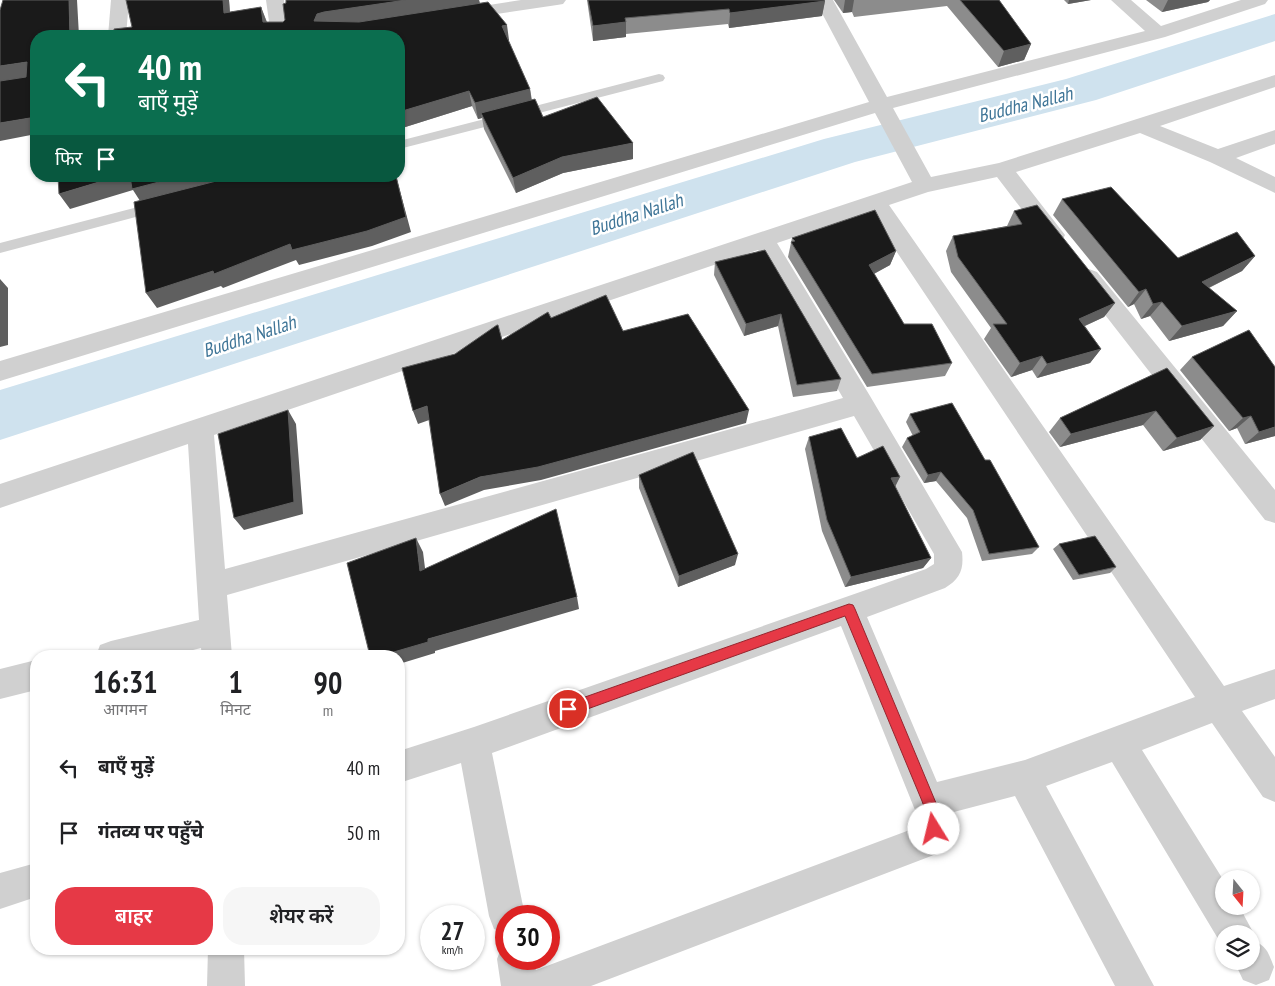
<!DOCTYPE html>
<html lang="hi">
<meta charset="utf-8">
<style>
body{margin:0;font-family:"PT Sans Narrow","Noto Sans Devanagari",sans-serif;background:#f6f6f6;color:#202124;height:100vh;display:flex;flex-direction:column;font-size:19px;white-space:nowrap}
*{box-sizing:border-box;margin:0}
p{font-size:16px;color:#757577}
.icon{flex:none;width:28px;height:28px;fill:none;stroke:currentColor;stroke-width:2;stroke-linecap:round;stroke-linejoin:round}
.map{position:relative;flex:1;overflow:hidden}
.sheet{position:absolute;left:30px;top:650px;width:375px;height:305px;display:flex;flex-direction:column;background:#fff;border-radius:20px;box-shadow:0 1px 4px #0004}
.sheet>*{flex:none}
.top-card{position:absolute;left:30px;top:30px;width:375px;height:152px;border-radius:20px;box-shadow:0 1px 4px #0004;background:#0b6e4f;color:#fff;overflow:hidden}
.needle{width:32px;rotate:162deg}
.tools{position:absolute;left:1215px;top:870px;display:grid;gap:10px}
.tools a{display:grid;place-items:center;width:45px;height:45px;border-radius:50%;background:#fff;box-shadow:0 1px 4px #0004;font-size:25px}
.speed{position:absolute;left:420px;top:905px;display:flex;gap:10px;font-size:25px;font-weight:700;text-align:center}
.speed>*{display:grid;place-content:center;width:65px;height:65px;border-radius:50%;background:#fff;box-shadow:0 1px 4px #0004;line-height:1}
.speed small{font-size:12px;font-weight:400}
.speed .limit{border:8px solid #d22;background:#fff;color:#111}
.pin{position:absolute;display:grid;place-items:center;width:42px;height:42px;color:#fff;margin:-21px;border:2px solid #fff;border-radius:50%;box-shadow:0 1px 5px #0007}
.me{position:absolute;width:55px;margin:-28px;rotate:351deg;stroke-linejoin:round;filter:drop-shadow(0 0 4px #0008)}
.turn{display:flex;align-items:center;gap:18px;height:105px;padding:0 25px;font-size:22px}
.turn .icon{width:65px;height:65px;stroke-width:2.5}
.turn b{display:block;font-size:35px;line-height:42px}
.then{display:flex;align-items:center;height:48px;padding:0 25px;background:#0003;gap:10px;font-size:19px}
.eta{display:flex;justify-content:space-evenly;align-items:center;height:85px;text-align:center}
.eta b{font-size:30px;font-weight:600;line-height:35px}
.action{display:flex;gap:10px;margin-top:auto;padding:10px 25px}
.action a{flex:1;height:58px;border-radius:20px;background:#e63946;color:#fff;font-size:20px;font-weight:600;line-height:58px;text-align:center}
.action a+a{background:#f6f6f6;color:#202124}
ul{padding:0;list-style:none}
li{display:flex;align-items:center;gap:15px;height:65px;padding:0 25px}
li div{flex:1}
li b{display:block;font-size:19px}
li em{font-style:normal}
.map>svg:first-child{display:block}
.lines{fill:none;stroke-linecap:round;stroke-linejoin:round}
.river{fill:#cfe2ee;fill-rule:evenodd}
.service{fill:#d0d0d0;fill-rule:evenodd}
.minor{fill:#d0d0d0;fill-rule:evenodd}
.wall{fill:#8c8c8c}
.shaded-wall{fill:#5f5f5f}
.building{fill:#1a1a1a;stroke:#5f5f5f}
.route{fill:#e63946;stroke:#96252e}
.labels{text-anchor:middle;stroke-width:5;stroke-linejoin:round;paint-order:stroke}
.water-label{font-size:19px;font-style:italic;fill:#3f7597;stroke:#fff}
</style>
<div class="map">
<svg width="1275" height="986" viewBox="0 0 1275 986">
<rect width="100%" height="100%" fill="#fff"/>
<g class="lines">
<path class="river" d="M1275,14V41L1096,100L855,162L0,440V390L824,139L1066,79Z"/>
<path class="service" d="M659,74L663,75L665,78L663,81L399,149V141Z
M157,202L162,204L164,207L162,210L0,253V243Z"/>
<path class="minor" d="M111,0H129L126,36H108Z
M266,0H284L289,36H271Z
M521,0H566L563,4L557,5L457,20L451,19L448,15L451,11L457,10Z
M815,0H833L887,97L1145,31L1111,0H1131L1161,26L1241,0H1268L1265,4L1165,37L893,108L931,177L999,163L1275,75V87L1160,126L1218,149L1275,130V144L1236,158L1275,177V193L1210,162L1140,133L1016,172L1065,235L1062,241L1054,243L1046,241L997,177L928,192L889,205L1224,686L1275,669V699L1242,711L1275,757V802L1263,797L1212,723L1142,750L1224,881V906H1239L1254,934L1252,940C1267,946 1268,952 1274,967L1269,980L1256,985L1243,980L1234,961H1251V934H1224L1223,947L1112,762L1046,786L1154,986H1115L1015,796L950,813L951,829L939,853L591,986H501L497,959L502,946L506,944V959H533L536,970L915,828L917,815L841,626L492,753L525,916H506V934L494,929L489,916L461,763L399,783V751L474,727L926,569L934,564V554L854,416L227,595L232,656H202L201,648L169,656H96L100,645L111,641L199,620L188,444L0,508V484L912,182L875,113L0,381V361L869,102ZM870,212L1195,697L1025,760L937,782L867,617L945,588C960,579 964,570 962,552L870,396L777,243ZM758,250L843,398L225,569L214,435Z
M1089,269L1097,272L1275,490V523L1265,520L1081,284L1077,278L1081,272Z
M36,660V690L0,699V669Z
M36,863V897L0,909V873Z
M208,949H244L245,986H207Z"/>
</g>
<path class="wall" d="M229,0L230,12L261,7L267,22H283L285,20L286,0H479L480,3L509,40H508L530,89L532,100L543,117L633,143V159L563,173L516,193L484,129L482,118L478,119L472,106L399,129V36L132,27Z
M587,0H824L825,1L822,16L729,28L728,24L626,34V37L593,41Z
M834,0H999L1031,44L1024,60L998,67L947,6L854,17L852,12L843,13Z
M1064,0H1091L1068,4Z
M1146,0H1210L1208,2L1162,12Z
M1062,199L1178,258L1255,256L1242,271L1209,288L1237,311L1223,326L1169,341L1150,316L1141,319L1134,304L1128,307L1053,215Z
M1014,211L1115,303L1104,317L1085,326L1101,349L1090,363L1037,378L1032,370L1011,377L984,339L991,328L951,272L946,251L953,236L1007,226Z
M792,238L896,251L890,265L874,274L904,324L952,363L945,376L867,387L788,257Z
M765,250L841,379L837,391L793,397L778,326L744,336L714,275L715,262Z
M1192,357L1275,436L1245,444L1237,428L1229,431L1180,370Z
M1167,368L1214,426L1200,440L1163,451L1143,425L1060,447L1049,432L1060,418Z
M910,414L985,460L1039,547L1032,554L982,561L967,518L936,481L924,483L902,447L907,438L913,436L906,422Z
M809,437L857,458L895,487L931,558L923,568L845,587L822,531L805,449Z
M639,475L735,565L678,587L639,488Z
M1059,544L1116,567L1110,573L1073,580L1053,549Z"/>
<path class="shaded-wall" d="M69,0H77L79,36H70Z
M223,0H229L231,29L224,13Z
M406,0H479L480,5L319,36L314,21L317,14L324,12Z
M845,0H854L852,12L843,13Z
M1069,0H1091L1068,4Z
M1168,0H1210L1208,2L1162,12Z
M825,1L822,16L729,28L730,13Z
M261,7L267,23L263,22Z
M626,22V37L593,41V26Z
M507,25L509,40L504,42L502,26Z
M1031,44L1024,60L998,67L1004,51Z
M27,62L36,76L0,83V66Z
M530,89L532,105L481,113L482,118L478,119L475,103Z
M469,91L472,106L399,129V112Z
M36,117V134L0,141V123Z
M633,143V159L563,173L516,193L513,178L562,157Z
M119,176H250L142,204L133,190L70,209L59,194Z
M396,176L411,232L372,246L299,265L296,260L223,288L221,286L157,308L146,293Z
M896,251L890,265L864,279L869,265Z
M1255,256L1242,271L1190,297L1202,282Z
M0,279L8,288V345L0,347Z
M1146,289L1134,304L1128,307L1139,292Z
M1162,302L1150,316L1141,319L1153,304Z
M1115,303L1104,317L1069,333L1079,319Z
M1237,311L1223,326L1169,341L1182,326Z
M781,314L778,326L744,336L746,324Z
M1101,349L1090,363L1037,378L1047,364Z
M1042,356L1032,370L1011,377L1020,363Z
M427,406L432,419L418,424L413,411Z
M288,410L296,424L303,514L244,530L234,518Z
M749,410L746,423L541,480L484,490L445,506L440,494L480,477Z
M1156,411L1143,425L1060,447L1071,434Z
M1251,416L1237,428L1229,431L1243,418Z
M1214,426L1200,440L1163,451L1177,438Z
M1275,427V436L1245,444L1259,432Z
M941,472L936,481L924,483L928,475Z
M900,477L894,489L891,478Z
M416,538L423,552L427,584L420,571Z
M738,554L735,565L678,587L679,576Z
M931,558L923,568L845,587L851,577Z
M577,597L579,609L435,651V653L399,664V656H380L428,639Z"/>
<path class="building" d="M3,0H69L70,36H36V117L0,123V81L26,77L27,62L0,66V10Z
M126,0H223L224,13L261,7L263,22H283L285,20L283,4L286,3V0H406L324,12L317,14L314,21L359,22L488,2L507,25L502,26L530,89L475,103L469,91L399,112V36H114V29L132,27Z
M588,0H824L825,1L730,13L729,9L625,18L626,22L593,26Z
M960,0H999L1031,44L1004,51Z
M597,97L633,143L562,157L513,178L481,113L535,99L543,117Z
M58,176H119L59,194Z
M130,176H182L132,189Z
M236,176H396L406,217L367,231L292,250L290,244L214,274L213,271L146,293L134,202Z
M1111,187L1178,258L1237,232L1255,256L1202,282L1237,311L1182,326L1162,302L1153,304L1146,289L1139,292L1062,199Z
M1037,205L1115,303L1079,319L1101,349L1047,364L1042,356L1020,363L993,324H1007L958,257L953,236L1022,224L1014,211Z
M875,210L896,251L869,265L904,324H932L952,363L872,374L791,242L795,241L792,238Z
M765,250L841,379L797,385L781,314L746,324L715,262Z
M606,295L623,331L688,314L749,410L538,467L480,477L440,494L427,406L413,411L402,368L455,354L497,325H498L502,340L548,312L551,318Z
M1249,330L1275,367V427L1259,432L1251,416L1243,418L1192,357Z
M1167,368L1214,426L1177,438L1156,411L1071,434L1060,418Z
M952,403L985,460H990L1039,547L989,554L973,510L941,472L928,475L907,438L920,432L910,414Z
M288,410L294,502L234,518L218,434Z
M841,428L857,458L883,446L900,477L891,478L931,558L851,577L827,520L809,437Z
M693,452L738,554L679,576L639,475Z
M556,509L577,597L428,639V642L380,656H370L347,563L416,538L420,571Z
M1095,536L1116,567L1079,575L1059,544Z"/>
<path class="route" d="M849,604L853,605L855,609L941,815L939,834L934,836L929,834L927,829V815L922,801L845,616L568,716L563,714L561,709L563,705L568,703Z"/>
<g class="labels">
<g class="water-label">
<text transform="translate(1025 104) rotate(-14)" y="7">Buddha Nallah</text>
<text transform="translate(636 214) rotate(-18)" y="7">Buddha Nallah</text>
<text transform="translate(249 336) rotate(-18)" y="7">Buddha Nallah</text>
</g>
</g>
</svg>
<div class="tools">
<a><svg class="needle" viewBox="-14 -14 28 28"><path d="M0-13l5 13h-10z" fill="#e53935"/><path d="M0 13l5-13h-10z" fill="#757577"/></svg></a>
<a><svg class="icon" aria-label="layers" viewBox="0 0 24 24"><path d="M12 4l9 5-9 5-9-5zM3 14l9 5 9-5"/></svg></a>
</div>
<div class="speed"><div>27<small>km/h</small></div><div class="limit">30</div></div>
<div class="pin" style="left:568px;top:709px;background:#d93025"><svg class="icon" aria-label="arrive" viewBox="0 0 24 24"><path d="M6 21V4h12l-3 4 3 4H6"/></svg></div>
<svg class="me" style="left:934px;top:829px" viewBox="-20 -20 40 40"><circle r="19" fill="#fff"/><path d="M0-13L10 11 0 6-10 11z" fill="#e63946"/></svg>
<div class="top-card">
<div class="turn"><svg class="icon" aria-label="left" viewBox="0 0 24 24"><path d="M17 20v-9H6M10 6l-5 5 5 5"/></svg><div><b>40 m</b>बाएँ मुड़ें</div></div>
<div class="then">फिर<svg class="icon" aria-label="arrive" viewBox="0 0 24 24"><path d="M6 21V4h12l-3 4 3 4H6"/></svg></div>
</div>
<section class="sheet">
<div class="eta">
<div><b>16:31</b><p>आगमन</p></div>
<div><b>1</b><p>मिनट</p></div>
<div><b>90</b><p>m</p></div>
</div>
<ul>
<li><svg class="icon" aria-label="left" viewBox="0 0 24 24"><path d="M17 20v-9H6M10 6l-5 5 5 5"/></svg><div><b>बाएँ मुड़ें</b></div><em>40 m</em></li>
<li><svg class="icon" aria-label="arrive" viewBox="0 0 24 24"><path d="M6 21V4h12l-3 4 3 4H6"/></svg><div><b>गंतव्य पर पहुँचे</b></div><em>50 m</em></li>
</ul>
<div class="action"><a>बाहर</a><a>शेयर करें</a></div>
</section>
</div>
